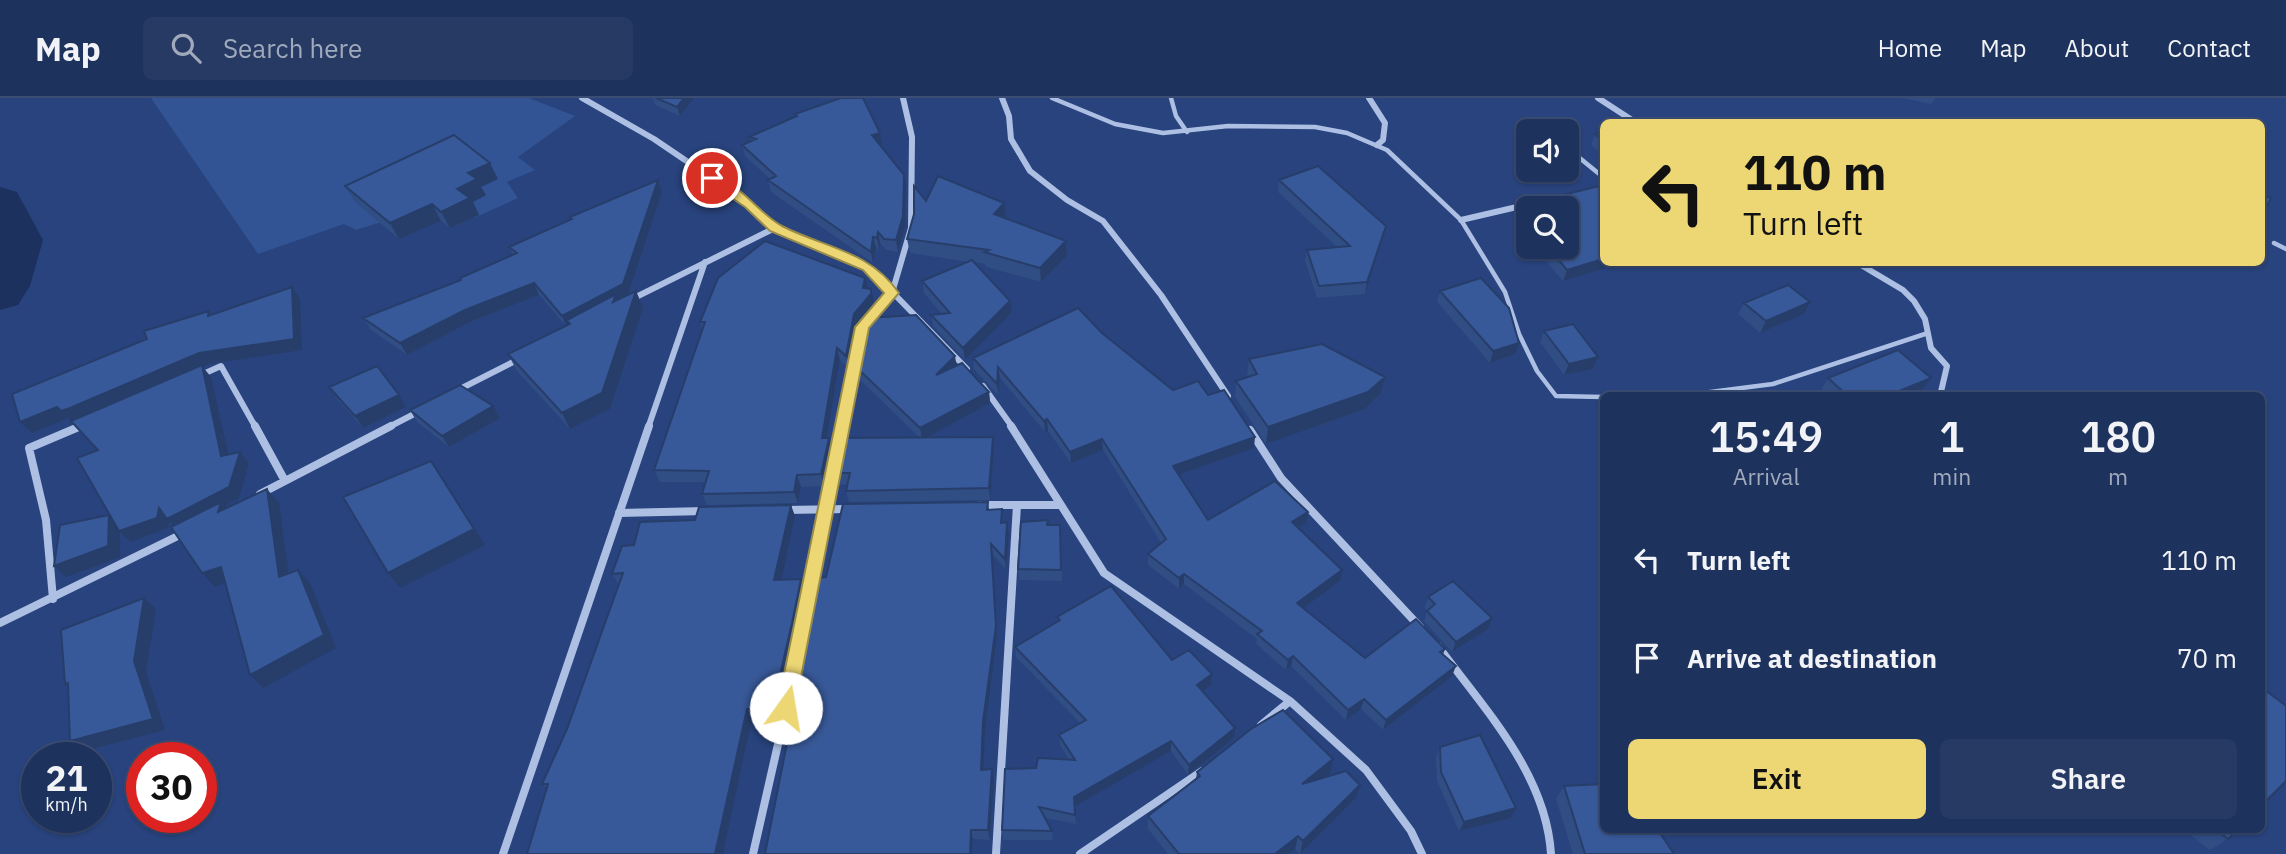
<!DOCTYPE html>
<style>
body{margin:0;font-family:"IBM Plex Sans",sans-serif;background:#263a64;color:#f1f3f6;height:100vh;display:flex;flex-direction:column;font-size:26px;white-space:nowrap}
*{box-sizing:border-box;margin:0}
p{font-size:23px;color:#a1aabc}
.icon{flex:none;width:38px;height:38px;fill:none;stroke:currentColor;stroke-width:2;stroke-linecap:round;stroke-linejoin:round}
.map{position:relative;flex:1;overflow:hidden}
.details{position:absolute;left:1600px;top:294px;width:665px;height:441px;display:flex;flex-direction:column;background:#1e325e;border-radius:10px;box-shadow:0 2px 5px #0004,0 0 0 2px #3c4d73}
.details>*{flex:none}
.banner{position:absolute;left:1600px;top:21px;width:665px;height:147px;border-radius:10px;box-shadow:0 2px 5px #0004,0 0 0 2px #3c4d73;background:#ecd774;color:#111;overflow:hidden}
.controls{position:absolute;left:1516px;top:21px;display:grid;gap:14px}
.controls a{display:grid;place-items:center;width:63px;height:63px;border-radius:10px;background:#1e325e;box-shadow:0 2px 5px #0004,0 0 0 2px #3c4d73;font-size:35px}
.speed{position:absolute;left:21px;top:644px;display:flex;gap:14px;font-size:35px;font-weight:700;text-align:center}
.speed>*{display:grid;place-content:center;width:91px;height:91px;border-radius:50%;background:#1e325e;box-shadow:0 2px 5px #0004,0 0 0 2px #3c4d73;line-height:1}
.speed small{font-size:18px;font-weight:400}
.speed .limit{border:10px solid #d22;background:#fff;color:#111}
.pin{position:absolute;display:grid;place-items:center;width:60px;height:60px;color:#fff;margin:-30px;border:4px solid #fff;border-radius:50%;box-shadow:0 2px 7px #0007}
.me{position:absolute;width:77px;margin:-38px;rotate:13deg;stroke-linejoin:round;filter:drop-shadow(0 0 5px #0008)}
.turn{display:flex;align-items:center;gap:24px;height:147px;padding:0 28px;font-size:32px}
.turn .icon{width:91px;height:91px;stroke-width:2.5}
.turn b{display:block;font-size:49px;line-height:60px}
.eta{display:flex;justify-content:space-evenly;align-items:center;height:119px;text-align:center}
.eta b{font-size:42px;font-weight:600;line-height:49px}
.primary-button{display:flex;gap:14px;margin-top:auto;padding:14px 28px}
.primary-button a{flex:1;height:80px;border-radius:10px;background:#ecd774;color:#111;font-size:28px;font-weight:600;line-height:80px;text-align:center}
.primary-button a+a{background:#263a64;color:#f1f3f6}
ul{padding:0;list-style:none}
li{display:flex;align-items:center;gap:21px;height:98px;padding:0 28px}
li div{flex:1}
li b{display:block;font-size:26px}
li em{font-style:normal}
header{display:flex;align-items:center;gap:42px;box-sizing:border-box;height:98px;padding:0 35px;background:#1e325e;border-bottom:2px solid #3c4d73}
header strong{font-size:33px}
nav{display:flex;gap:38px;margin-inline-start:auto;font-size:24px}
.search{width:490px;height:63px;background:#263a64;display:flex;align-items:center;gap:18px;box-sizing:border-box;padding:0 24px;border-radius:10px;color:#a1aabc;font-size:26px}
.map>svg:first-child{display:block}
.green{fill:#325494}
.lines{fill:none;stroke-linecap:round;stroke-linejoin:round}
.river{fill:#1c315e;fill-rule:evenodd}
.service{stroke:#adc0e4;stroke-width:4.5}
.minor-far1{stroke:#adc0e4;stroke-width:6}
.minor{stroke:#adc0e4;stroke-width:8}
.wall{fill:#304d84}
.shaded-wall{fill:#273e6b}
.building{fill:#385999;stroke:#273e6b;stroke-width:2}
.route{fill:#ecd774;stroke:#998c4b;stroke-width:2}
</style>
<header>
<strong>Map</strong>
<div class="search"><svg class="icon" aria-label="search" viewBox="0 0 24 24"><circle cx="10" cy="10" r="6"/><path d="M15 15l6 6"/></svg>Search here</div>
<nav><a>Home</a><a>Map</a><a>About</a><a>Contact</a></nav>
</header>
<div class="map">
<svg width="2286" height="756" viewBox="0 0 2286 756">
<rect width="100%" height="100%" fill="#28437d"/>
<path class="green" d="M151,0H529L575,18L518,59L535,72L507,84L518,100L474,120L465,110L434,126L413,114L356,132L344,126L258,156Z"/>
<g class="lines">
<path class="river" d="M0,89L17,94L43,142L30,188L18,207L0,212Z"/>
<path class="service" d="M1052,0L1115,26L1163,35L1228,28L1315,29L1347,35L1387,52L1461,122L1505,194L1519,236L1537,273L1556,298L1603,299
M1171,0L1176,18L1187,34
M1571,53L1603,79
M2274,145L2286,151
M1679,298L1773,286L1928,235"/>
<path class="minor-far1" d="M582,0L654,41L750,106L775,130L868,169L967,271
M1002,0L1009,18L1011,41L1030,73L1067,102L1103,123L1161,197L1228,298
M1369,0L1385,25L1383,42L1377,47
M1598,0L1635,24
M1461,122L1538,104
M1856,164L1903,192L1914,203L1925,221L1931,250L1947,268L1940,298
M632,201L775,130
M201,277L221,268L256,330
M983,288L1013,330
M458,292L519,261
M77,330L84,327
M387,330L420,313
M648,330L705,164
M843,330L862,229L892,195L911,130L912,39L903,0"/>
<path class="minor" d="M255,328L285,383
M1011,328L1104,475L1290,603L1366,672L1411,733L1422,756
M1250,332L1281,380L1420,529
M260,396L391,328
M980,407H1060
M784,412L849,411
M619,415L706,413
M53,501L46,422L29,350L81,328
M0,525L184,435
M805,527L843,328
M1438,548C1484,611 1546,675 1551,756
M1261,627L1290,603
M503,756L649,328
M753,756L794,576
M996,756L1017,407
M1080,756L1202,673"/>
</g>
<path class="wall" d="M653,0H694L680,18L655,7Z
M1902,0H1935L1932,6Z
M795,16L880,35L882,46H880L906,88L905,129L898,154L886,152L880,145L879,151L876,150L873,165L771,94L768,82L770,81L745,58L742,47L751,43L749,39L795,19Z
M1603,33V58L1591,47L1595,36Z
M498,81L481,89L486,97L473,104L479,117L450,130L441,123L399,141L355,104L345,88Z
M658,82L662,94L628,197L636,193L643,210L610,311L570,331L517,273L508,256L566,228L539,197L472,223L407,257L371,232L363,220L461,182L513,157L509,149L571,121L570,119Z
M1279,82L1383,139L1365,196L1317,200L1305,163L1307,152L1337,149L1278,94Z
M1603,87V164H1626L1563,183L1540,156L1542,149H1566V110H1530L1531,105Z
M926,103L1006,119L1005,120L1066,143L1067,158L1041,184L986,169L985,166L974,164L1010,203L1012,214L965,262L933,228L931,217L942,216L924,195L922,183L969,164L910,155L907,141Z
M868,190L874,203L873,208L857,227L849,270L840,262L827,340H829L832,351L825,388L801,389L798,405L707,407L702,396L706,384H660L654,372L702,231L700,224Z
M1440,193L1519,245L1515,256L1490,265L1437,204Z
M1744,205L1804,216L1760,235L1738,216Z
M868,216L869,220L957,267L989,294L990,305L927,339L994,350L990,402L849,404L846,393L848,386L838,387L835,375L919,339L858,280L855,268Z
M1544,233L1598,259L1593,271L1564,277L1540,244Z
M1102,235L1173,292L1208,297L1254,350L1179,377L1208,422L1308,414L1306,425L1298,430L1340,483L1303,510L1365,560L1445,551L1443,557L1452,578L1383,632L1361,611L1346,622L1291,568L1286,572L1256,546L1257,541L1184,486L1179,491L1148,467V456L1161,445L1103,352L1071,365L1048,333L1045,334L1000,280L998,297L974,271L973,260Z
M1249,261L1385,279L1381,295L1365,311L1266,346L1235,299L1236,283L1248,279L1247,277Z
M1828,280H1931L1923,291L1908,298H1827L1821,292Z
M329,289L406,309L363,330L337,301Z
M410,312L500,320L449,349L417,324Z
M988,404L989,411L1003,425L1007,424L1009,436L1006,472L993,457L997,538L985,634L983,672L992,671L994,681L990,742L973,741L972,756H765L790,629L789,628L784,618L826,479Z
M795,418L781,482L805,492L797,536L776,626L752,621L723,756H527L547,691L542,686L567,631L619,487L612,476L634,447Z
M1048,427L1061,438L1062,483L1019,482L1018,471Z
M1428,499L1488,531L1452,554L1424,523L1427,513L1425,510Z
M1057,519L1212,576L1211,587L1202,593L1234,640L1188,677L1171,653L1074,709L1076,726L1045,720L1052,733L1053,742H1003L1002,732L1036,670L1069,662L1060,647L1059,637L1080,625L1016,559L1015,549L1058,523Z
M1440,649L1516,710L1511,720L1459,733L1437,683L1436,659Z
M1197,674L1330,675L1325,679L1356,700L1300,756L1295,751L1288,756H1168L1148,731V718L1196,680Z
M1564,688L1674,756H1573L1556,701Z
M2184,732H2238L2228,741L2210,752Z"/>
<path class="shaded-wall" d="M684,0H694L680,18L677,9Z
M880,35L882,46L875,48L872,37Z
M490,65L498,81L481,89L486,97L473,104L479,117L450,130L441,114L468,75Z
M904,77L906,88L905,129L898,154L896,142Z
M658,82L662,94L628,197L618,203L567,222L570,228L567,230L562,218Z
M1004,105L1006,119L995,130L994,116Z
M432,106L441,123L399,141L390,125Z
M1386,128L1383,139L1365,196L1367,184Z
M878,134L880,145L879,151L877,140Z
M873,139L876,150L873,165L871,154Z
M1066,143L1067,158L1041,184L1040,170Z
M1603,161V164H1626L1563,183L1567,172Z
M865,180L868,191H871L874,203L873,208L857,227L849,270L846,258L854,216L863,190Z
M534,185L539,197L472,223L407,257L400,245L465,212Z
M292,189L300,201L302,252L208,266L203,269L211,279L231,368L72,324L68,320L32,335L20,324L57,309Z
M636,193L643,210L610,311L570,331L562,315Z
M1010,203L1012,214L965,262L963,250Z
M1810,204L1804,216L1760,235L1766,223Z
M1519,245L1515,256L1490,265L1493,253Z
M837,250L840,262L825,351L822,340Z
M955,258L957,270L936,277Z
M1598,259L1593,271L1564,277L1569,266Z
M998,269L1000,280L998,297L997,286Z
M1385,279L1381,295L1365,311L1266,346L1268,329Z
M1931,280L1923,291L1908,298H1887Z
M989,294L990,305L922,342L920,330Z
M399,297L406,309L363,330L355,318Z
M493,308L500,320L449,349L442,338Z
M1047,321L1048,333L1045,334L1044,323Z
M993,339L994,350L990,402L989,390Z
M1255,339L1254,350L1173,379V368Z
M829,340L832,351L825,388L821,376Z
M1102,341L1103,352L1071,365L1070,354Z
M240,354L249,365L239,400L225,408L234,418L177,432L169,423L168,430L130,444L120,434V459L66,479L54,468L109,417L120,429Z
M797,377L801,389L798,405L794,394Z
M442,379L485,447L400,490L388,475Z
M267,391L279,405L291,492L279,479Z
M791,407L795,418L779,493L774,482Z
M1308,414L1306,425L1290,435L1292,424Z
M1007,424L1009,436L1006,472L1005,461Z
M991,446L993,457L997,538L985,634L983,681L981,672L983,623Z
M221,469L234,482L215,489L202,475Z
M298,472L310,485L336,550L263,590L250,577Z
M1342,472L1340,483L1295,516L1297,505Z
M1184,476V486L1179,491V480Z
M801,481L805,492L797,536L776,626L771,615Z
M144,500L156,511L146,574L165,632L84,653L70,643L134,563Z
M1492,520L1488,531L1452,554L1456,544Z
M1293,558L1291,568L1286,572L1288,562Z
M1456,568L1452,578L1383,632L1386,622Z
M1212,576L1211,587L1197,598V587Z
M1364,601L1361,611L1346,622L1348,612Z
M747,611L752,621L723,756H715Z
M1235,630L1234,640L1188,677L1189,667Z
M1171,643V653L1074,709V699Z
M1333,661L1330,675L1299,699L1302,686Z
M992,671L994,681L990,742L988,732Z
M1360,687L1356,700L1300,756L1303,743Z
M1516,710L1511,720L1459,733L1464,724Z
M971,732L973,741L972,756H970Z
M1298,738L1295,751L1288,756H1275Z"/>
<path class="building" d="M656,0H684L677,9Z
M841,0H863L880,35L872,37L904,77L903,118L896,142L884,141L878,134L877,140L873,139L871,154L768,82L776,78L742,47L756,41L749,39L797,18L795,16Z
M1603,33V43L1595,36Z
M454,37L490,65L468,75L477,81L457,91L470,100L441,114L432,106L390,125L345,88Z
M1318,68L1386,128L1367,184L1319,188L1307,152L1350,148L1279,82Z
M938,78L1004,105L994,116L1066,143L1040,170L984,154L989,152L907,141L914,116V88L926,103Z
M658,82L623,186L562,218L534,185L465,212L400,245L363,220L461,182L460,180L517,155L509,149L572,121L570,119Z
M1603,87V161L1567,172L1548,149H1566V110H1536L1531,105Z
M2261,97L2271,100L2261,119Z
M765,143L865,180L863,190L871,191V196L854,216L846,258L837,250L822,340H829L821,376L797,377L794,394L702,396L709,373L654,372L705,224H700L718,180Z
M972,162L1010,203L963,250L931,217L950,215L922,183Z
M1481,180L1509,210L1519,245L1493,253L1440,193Z
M1788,187L1810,204L1766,223L1744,205Z
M292,189L294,241L199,255L70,310L61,313L57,309L20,324L12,296L147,241L144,233L209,213L208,218Z
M636,193L602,295L562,315L508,256L570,226L567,222L616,196L613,204Z
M1078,210L1102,235L1173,292L1198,283L1208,297L1224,292L1255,339L1173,368L1208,422L1275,383L1308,414L1292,424L1342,472L1297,505L1365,560L1416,521L1445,551L1440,554L1456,568L1386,622L1364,601L1348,612L1293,558L1288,562L1257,536L1262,533L1184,476L1179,480L1148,456L1166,441L1102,341L1070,354L1047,321L1044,323L998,269L997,286L973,260Z
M868,216V220L916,217L955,258L936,277L962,265L989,294L920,330L855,268L865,220Z
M1573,226L1598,259L1569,266L1544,233Z
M1322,246L1385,279L1368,294L1268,329L1236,283L1257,276L1249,261Z
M1898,252L1931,280L1887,298H1848L1828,280Z
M202,267L221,358L240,354L229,389L167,421L159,410L157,420L119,433L77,360L98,352L71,323Z
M377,268L399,297L355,318L329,289Z
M460,287L493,308L442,338L410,312Z
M993,339L989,390L846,393L850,375H835L842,340Z
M431,363L474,431L388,475L343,399Z
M267,391L279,479L298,472L324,537L250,577L221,469L202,475L171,429L221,404L218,414Z
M988,404L987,412L1002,411L1001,425L1007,424L1005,461L991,446L996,528L983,623L981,672L992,671L988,732H971L970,756H765L792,620L784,618L815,480L826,479L843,406Z
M791,407L774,482L801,481L792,525L771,615L747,611L715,756H527L548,686H542L567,631L623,475L612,476L622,448L634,447L640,424L695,422L699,409Z
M109,417L108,448L54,468L60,427Z
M1048,422L1047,427H1060L1061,472L1018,471L1021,424Z
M1453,483L1492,520L1456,544L1427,513L1435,506L1428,499Z
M1111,488L1172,562L1189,552L1212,576L1197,587L1235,630L1189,667L1171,643L1074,699L1075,717L1039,709L1052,733L1002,732L1005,671L1036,670L1038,660L1075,662L1059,637L1086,622L1015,549L1060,522L1057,519Z
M144,500L134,563L153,621L70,643L68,585L65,586L61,532Z
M2261,589L2286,608V683L2261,708Z
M1283,612L1333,661L1302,686L1346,673L1360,687L1303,743L1298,738L1275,756H1179L1148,718L1200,678L1197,674L1251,631Z
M1480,637L1516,710L1464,724L1441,674L1440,649Z
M1603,686V732H1658L1674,756H1585L1564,688Z
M2216,732H2238L2228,741Z"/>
<path class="route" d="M712,76C740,85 758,115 782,128C825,150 869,152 899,195L869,230L795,610L793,615L786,618L780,615L777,610L855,229L884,195L863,172L770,133L745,109L707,83L705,80Z"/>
</svg>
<div class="controls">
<a><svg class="icon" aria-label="sound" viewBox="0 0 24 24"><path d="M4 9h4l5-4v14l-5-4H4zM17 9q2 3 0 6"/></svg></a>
<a><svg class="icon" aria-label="search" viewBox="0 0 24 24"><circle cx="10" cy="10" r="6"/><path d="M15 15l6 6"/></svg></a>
</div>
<div class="speed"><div>21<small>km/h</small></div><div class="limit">30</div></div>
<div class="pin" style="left:712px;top:80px;background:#d93025"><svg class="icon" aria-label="arrive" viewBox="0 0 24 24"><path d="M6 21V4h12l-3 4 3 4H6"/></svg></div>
<svg class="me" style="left:786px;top:610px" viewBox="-20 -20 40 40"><circle r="19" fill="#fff"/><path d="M0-13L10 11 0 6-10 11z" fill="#ecd774"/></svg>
<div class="banner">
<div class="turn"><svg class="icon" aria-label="left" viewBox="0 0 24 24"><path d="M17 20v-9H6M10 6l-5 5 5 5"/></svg><div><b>110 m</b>Turn left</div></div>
</div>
<section class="details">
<div class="eta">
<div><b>15:49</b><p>Arrival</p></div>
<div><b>1</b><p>min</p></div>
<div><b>180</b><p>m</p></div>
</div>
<ul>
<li><svg class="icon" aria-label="left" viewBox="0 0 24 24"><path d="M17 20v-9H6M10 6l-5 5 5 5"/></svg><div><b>Turn left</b></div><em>110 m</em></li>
<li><svg class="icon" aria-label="arrive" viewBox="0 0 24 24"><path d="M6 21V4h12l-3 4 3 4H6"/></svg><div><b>Arrive at destination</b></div><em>70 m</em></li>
</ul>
<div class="primary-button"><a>Exit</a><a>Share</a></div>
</section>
</div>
